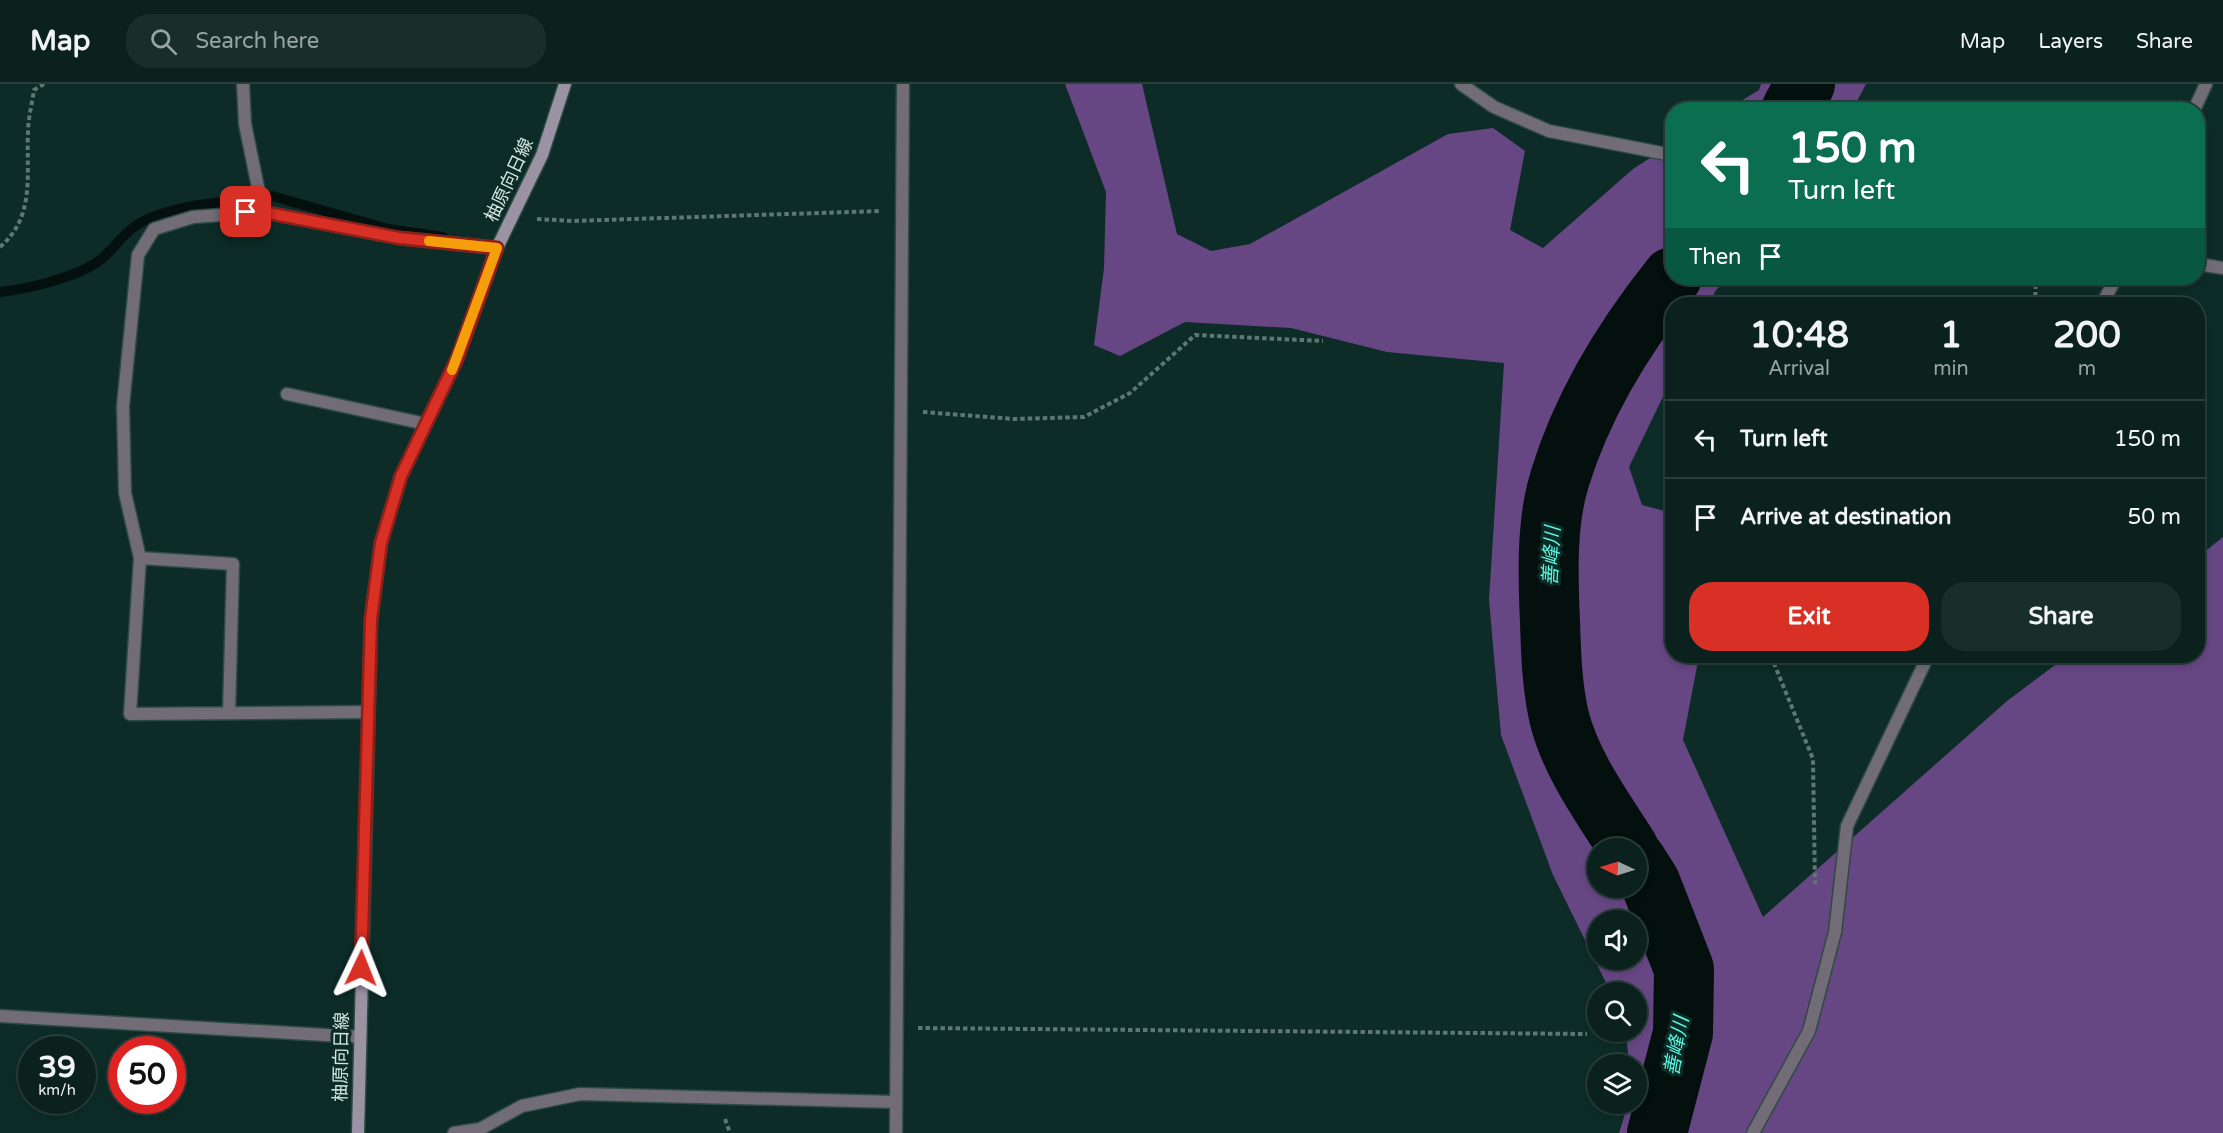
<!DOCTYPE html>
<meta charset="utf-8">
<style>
body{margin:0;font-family:"Varela Round","Noto Sans JP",sans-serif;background:#182e2a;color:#f1f3f6;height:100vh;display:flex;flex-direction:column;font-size:22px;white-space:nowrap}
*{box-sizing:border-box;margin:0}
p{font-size:20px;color:#99a3a4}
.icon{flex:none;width:33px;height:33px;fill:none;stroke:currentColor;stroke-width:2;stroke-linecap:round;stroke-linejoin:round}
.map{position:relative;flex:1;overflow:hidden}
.sheet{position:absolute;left:1665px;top:213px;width:540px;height:366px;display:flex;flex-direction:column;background:#0a211d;border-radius:24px;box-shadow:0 3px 9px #0003,0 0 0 2px #2a3e3b}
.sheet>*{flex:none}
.top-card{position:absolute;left:1665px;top:18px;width:540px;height:183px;border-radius:24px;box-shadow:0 3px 9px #0003,0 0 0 2px #2a3e3b;background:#0b6e4f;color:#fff;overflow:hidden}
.needle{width:39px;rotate:274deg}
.controls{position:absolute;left:1587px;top:754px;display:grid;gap:12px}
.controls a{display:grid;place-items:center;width:60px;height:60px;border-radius:50%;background:#0a211d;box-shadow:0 3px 9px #0003,0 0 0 2px #2a3e3b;font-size:30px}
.speed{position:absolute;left:18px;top:952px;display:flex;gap:12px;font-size:30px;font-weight:700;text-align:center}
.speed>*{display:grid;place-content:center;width:78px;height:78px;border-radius:50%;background:#0a211d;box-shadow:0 3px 9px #0003,0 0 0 2px #2a3e3b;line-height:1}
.speed small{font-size:15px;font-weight:400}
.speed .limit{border:9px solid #d22;background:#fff;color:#111}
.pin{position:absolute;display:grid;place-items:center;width:51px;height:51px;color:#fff;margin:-26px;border-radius:12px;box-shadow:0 3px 9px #0006}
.me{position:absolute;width:66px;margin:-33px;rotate:2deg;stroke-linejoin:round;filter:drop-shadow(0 0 4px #0008)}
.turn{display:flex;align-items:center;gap:21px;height:126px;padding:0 24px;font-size:27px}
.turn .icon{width:78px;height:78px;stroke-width:2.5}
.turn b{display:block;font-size:42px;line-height:51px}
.then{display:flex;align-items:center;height:57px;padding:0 24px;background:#0003;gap:12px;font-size:22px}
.eta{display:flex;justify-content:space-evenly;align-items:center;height:102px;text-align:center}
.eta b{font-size:36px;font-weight:700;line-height:42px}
.button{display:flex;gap:12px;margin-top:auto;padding:12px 24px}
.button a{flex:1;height:69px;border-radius:24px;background:#d93025;color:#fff;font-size:24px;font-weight:700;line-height:69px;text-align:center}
.button a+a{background:#182e2a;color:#f1f3f6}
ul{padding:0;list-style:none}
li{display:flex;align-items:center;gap:18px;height:78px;padding:0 24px;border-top:2px solid #2a3e3b}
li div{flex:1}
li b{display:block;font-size:22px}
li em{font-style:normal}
header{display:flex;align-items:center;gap:36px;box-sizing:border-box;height:84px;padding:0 30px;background:#0a211d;border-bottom:2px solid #2a3e3b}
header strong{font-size:28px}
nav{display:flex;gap:33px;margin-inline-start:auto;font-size:21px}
.search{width:420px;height:54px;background:#182e2a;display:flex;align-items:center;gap:15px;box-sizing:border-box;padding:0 21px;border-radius:24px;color:#99a3a4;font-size:22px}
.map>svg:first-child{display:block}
.forest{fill:#674684;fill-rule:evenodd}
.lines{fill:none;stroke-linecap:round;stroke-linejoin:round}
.stream{stroke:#04100e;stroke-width:10}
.river{stroke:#04100e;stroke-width:60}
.service-casing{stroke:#2d4a45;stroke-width:15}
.minor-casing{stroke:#2d4a45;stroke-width:15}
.tertiary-casing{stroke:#2d4a45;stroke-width:15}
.secondary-casing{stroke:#2d4a45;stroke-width:15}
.path{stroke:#5e7773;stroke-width:4;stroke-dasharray:4.5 3;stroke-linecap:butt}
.service{stroke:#716c76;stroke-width:12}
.minor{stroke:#716c76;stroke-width:12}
.tertiary{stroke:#716c76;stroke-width:12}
.secondary{stroke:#9b93a4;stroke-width:12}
.route-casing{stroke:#8d1f18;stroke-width:15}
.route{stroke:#d93025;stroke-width:10}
.slow{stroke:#f59e0b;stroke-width:10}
.labels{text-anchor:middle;stroke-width:6;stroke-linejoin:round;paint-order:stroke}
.street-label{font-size:18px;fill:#d3e5e1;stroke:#0d2c27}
.water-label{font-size:20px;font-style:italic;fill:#5bf7e0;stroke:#0d2c27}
</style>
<header>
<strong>Map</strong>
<div class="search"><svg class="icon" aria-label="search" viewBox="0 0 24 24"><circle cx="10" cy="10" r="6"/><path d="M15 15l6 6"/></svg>Search here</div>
<nav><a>Map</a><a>Layers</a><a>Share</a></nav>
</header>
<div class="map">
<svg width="2223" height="1049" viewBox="0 0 2223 1049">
<rect width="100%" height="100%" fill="#0d2c27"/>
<path class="forest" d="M1065,0H1142L1177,150L1211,167L1250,160L1448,50L1493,44L1525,67L1510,146L1543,164L1633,85L1672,60V194H1728L1716,206L1709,220H1672V294L1629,383L1642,421L1672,429V572H1699L1683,656L1763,833L2007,617L2067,572H2198V473L2223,453V1049H1619L1628,1020H1636V981H1629L1626,948H1636V909H1611L1553,791L1501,651L1489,516L1504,279L1387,268L1291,244L1185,238L1120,272L1094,261L1104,184L1106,108ZM1598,765H1636V804H1598ZM1598,837H1636V876H1598Z
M1761,0H1866L1853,25H1728L1759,6Z"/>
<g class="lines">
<path class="stream" d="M272,112L388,145L443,153
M0,208C28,205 73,194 96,179C113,168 122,149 140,139C173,121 216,119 252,115"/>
<path class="river" d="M1791,26L1805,0
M1629,765C1603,724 1571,681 1559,633C1552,602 1551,570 1550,538C1548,492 1546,438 1560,394C1583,319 1624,253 1672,193
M1636,776L1650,798L1684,885L1683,949L1657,1049"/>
<defs>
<path id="service" d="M243,0L245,40L263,128
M287,310L426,340
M140,474L233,480L229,629
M368,628L130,630L140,474L125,409L123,322L138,171L154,145L193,133L263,128L399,154L497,164"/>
<path id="minor" d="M2194,26L2206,0
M2102,220L2116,194
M0,932L359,953
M454,1049L480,1045L522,1022L580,1010L896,1018
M896,1049L903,0
M1753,1049L1809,947L1835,848L1847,742L1928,572"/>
<path id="tertiary" d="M1461,0L1494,23L1549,47L1672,71
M2198,180L2223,184"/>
<path id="secondary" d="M358,1049L371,535L381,459L401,392L457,275L497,164L542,71L565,0"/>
</defs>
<use href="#service" class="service-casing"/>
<use href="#minor" class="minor-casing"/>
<use href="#tertiary" class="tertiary-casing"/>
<use href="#secondary" class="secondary-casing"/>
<path class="path" d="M537,135L573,137L880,127
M0,163C36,132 26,90 28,48C28,35 32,20 34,6L44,0
M2035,220L2036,194
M923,328L1014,335L1084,333L1130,309L1195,251L1323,257
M1771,572L1813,675L1815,800
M918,944L1587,950
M725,1035L730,1049"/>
<use href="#service" class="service"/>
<use href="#minor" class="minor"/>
<use href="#tertiary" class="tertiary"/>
<use href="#secondary" class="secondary"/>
</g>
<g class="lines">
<defs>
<path id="route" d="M246,128H263L399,154L497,164L457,275L401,392L381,459L371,535L361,884"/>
</defs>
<use href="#route" class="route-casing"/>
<use href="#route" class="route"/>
<path class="slow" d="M429,157L497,164L452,286"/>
</g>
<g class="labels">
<g class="street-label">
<text transform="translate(509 96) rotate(-65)" y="6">柚原向日線</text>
<text transform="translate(341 973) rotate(-89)" y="6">柚原向日線</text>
</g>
<g class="water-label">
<text transform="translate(1551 472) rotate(-87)" y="7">善峰川</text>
<text transform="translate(1676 962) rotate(-80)" y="7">善峰川</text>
</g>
</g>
</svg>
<div class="controls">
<a><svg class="needle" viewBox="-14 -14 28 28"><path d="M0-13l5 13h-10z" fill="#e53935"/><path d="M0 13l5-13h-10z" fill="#99a3a4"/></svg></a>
<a><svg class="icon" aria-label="sound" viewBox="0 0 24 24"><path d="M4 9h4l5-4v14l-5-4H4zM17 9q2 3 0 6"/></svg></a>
<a><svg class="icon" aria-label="search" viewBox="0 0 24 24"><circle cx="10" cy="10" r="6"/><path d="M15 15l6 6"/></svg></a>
<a><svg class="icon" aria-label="layers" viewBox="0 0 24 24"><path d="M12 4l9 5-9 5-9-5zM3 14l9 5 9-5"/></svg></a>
</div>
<div class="speed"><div>39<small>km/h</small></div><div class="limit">50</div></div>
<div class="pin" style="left:246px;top:128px;background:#d93025"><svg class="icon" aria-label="arrive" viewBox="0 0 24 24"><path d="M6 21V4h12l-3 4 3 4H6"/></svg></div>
<svg class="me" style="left:361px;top:884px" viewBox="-20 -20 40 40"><path d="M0-17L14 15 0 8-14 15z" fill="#d93025" stroke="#fff" stroke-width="4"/></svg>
<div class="top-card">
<div class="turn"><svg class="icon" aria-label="left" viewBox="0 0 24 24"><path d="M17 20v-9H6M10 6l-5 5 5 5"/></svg><div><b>150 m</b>Turn left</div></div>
<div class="then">Then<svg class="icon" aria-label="arrive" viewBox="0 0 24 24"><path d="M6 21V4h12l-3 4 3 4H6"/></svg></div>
</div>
<section class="sheet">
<div class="eta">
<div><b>10:48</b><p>Arrival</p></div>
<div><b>1</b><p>min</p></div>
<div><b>200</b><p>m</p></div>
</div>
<ul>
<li><svg class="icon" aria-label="left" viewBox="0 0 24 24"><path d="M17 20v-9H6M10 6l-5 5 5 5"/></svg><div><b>Turn left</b></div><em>150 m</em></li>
<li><svg class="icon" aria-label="arrive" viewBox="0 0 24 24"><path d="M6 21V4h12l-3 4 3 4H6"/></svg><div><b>Arrive at destination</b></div><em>50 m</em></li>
</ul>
<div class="button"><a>Exit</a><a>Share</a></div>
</section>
</div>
